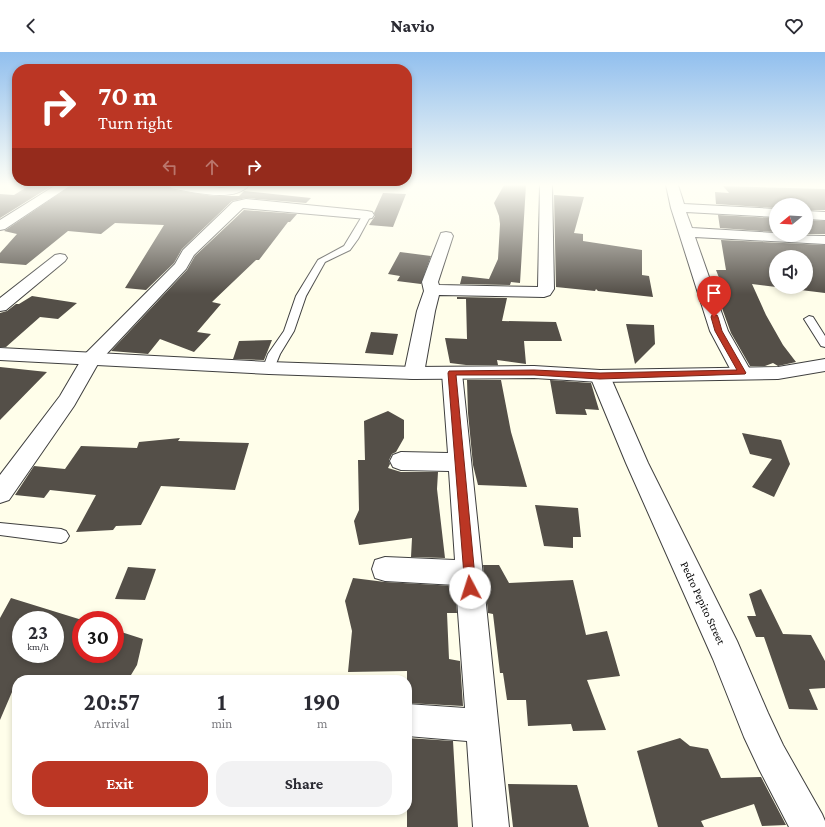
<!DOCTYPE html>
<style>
body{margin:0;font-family:"Crimson Pro",serif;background:#f2f2f3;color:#2b2b33;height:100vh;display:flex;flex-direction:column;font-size:15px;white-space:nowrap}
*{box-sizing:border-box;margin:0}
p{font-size:13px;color:#7c7c81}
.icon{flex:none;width:22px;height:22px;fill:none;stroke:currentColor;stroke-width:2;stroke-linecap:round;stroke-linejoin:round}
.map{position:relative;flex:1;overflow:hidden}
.drawer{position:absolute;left:12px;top:623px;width:400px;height:140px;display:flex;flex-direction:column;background:#fff;border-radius:16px;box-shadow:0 2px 6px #0003}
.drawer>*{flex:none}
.guide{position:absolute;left:12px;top:12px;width:400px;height:122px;border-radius:16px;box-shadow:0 2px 6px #0003;background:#bb3624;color:#fff;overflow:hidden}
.needle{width:26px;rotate:252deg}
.buttons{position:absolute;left:769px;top:146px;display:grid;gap:8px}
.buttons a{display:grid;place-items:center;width:44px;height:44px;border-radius:50%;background:#fff;box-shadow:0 2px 6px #0003;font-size:20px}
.speed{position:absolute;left:12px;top:559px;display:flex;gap:8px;font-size:20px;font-weight:700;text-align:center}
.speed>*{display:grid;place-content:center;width:52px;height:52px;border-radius:50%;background:#fff;box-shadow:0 2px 6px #0003;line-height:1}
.speed small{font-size:10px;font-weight:400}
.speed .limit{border:6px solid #d22;background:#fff;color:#111}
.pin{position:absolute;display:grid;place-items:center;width:34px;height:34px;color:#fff;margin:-41px -17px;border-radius:50% 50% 50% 0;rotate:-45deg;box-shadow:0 0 4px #0007}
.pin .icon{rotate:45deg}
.me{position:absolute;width:44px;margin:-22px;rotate:355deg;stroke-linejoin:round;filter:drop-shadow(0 0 3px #0008)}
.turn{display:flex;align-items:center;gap:14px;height:84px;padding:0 20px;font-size:18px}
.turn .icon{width:52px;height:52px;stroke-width:2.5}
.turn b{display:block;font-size:28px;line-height:34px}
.lanes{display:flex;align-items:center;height:38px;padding:0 20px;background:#0003;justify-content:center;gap:20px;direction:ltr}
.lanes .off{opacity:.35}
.eta{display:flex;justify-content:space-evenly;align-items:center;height:68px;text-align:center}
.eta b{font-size:24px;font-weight:700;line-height:28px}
.cta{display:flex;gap:8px;margin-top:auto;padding:8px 20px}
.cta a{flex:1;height:46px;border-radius:16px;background:#bb3624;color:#fff;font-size:16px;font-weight:700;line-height:46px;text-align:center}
.cta a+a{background:#f2f2f3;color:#2b2b33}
header{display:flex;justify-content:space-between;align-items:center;height:52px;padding:0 20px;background:#fff;font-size:18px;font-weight:700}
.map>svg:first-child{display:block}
.building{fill:#544f48;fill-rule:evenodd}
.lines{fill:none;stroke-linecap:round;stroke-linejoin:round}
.service-casing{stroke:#3f3f3f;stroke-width:2}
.minor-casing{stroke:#3f3f3f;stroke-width:2}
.tertiary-casing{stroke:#3f3f3f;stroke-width:2}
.service{fill:#fff;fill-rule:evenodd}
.minor{fill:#fff;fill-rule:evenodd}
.tertiary{fill:#fff;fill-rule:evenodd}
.route{fill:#bb3624;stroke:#7a2317}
.labels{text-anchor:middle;stroke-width:4;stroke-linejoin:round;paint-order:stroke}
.near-street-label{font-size:12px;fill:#0c0c0c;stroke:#fff}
</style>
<header><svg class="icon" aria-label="back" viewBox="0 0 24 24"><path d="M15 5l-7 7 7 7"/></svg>Navio<svg class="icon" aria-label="heart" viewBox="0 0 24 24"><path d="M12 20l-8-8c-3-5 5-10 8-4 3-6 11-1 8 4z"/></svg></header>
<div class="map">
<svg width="825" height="775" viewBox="0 0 825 775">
<rect width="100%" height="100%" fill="#fffeea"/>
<path class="building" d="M30,133H53L0,166V142L14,143Z
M72,133H160L168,134L171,137L175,138L214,144H239L244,139L311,146L306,151L246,146L232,149L182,197L174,211L146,238L125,236L164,173L115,171L101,182L68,179L26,213L0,211V201L17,182L4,179Z
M504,133H526L520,231L511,230L510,233L460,232L462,224L489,227L498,207L500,172L499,164L494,151Z
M723,134L825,137V158H806V153H776V156L716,152L715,140L729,141Z
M383,141L406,142L393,175L369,173L375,164L374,161Z
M554,143L584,145L574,181L583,182V189L642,198V223L649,224L653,245L598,239L596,237L595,239L556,235Z
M244,158L297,162L290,170H288L259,208H256L212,250L221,252L197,280L211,282L194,300L160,287L148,302L111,299L187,218L195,204Z
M718,163L776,166V180L720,176Z
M806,168L825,169V182H806Z
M721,188L825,193V241L752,232L766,263L783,293L796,310L778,314L773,311L765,314H750L731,281L714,234L723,236L716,218H726ZM776,205H806V235H776Z
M400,200L431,204L421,232L397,229L400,224L388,222Z
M32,244L77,251L58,267L40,265L6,295H0V261L7,259L16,252H19Z
M457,245L507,246L502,269L556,270L562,289H524L526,312L497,308L498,313H466L450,311L445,286L467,287L466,247H457Z
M626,272L654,273L655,292L635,312Z
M371,280L398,282L393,303L365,301Z
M272,288L264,308L233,307L239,289Z
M0,315L47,320L0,368Z
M467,328H501L511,380L527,435L478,433L473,413L468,361Z
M550,328L591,331L599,358L585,357L587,363L556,362Z
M388,359L404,368V386L396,400L392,402L389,408L390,412L388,416L401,420H438L437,437L445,506L411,505L412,486L359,493L354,469L359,458L358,408H365L364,369Z
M742,381L781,388L790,412L774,445L752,435L772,407L750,402Z
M180,386L178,389L249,391L235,438L161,434L141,473L116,474L113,478L76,480L96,443L50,438L44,446L15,443L34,414L65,417L81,394L137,396L139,390Z
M535,453L578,456L581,485H573V496L544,494Z
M483,513H499L509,531L573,528L586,583L607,579L620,624L587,628L606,678L573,679L571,672L528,674L526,648H507L503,621H500L493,562L488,561Z
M128,515L156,517L145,548L115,547Z
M353,526L385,530L455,534L457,561H447L449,607L460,609L463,654L407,651V619L348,620L352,579L345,549Z
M761,537L783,582L811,583L825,609V636L809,637L818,658L789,657L764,585H756L747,564H756L749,542Z
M11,546L82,568L81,602H115V578L143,587L137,613L128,628H26L18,626L0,668V566ZM21,568H55V602H21Z
M407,686L453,689L458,775H407Z
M680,686L690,694L708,697L721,726L761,725L786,773L762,774L754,752L701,769L704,775H658L637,699Z
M508,732L577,733L589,775H513Z"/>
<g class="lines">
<defs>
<path id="service" d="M364,161H367L371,163L358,187L350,198L325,210L306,244L294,279L280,302L273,319H265L263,316L268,302L284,279L296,244L318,208L344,194Z
M809,264L813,265L825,284V295L821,294L804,267Z
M0,471L61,477L66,479L69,484L66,489L61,491L0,483Z"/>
<path id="minor" d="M56,133H71L5,177L0,178V168Z
M169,133H199L221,136L249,133C235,151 194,140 175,137L171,136Z
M540,133H552L554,237L550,243L544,245L439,243L435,259L424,321L421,326L414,327L407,326L404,321L417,259L424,239L422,230L441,181L446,180L451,181L453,184L438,230L439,233L538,235Z
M666,133H678L684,152L776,157V165L686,160L692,176L776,181V183L825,184V192L695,185L728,279L752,321L749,326L742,327L735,326L710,279L671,156Z
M246,147L367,159L372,160L374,163L372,166L367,167L243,156L194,203L186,217L99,310L74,354L9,448L0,451V423L60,344L84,303L175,212L183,198L233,150Z
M806,159L825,160V168L806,167Z
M60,202L65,203L67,206L65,209L6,258L0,259V246L55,203Z
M452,315L459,316L462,321L509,775H473L467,689L407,684V652L465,656L456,533L385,529L375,526L372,517L375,508L385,505L455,508L449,419L401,418L393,415L390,409L393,403L401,400L448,401L442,321L445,316Z
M600,318L607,319L610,324L648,411L737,589L768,661L783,693L822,762L825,769V775H789L759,717L744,685L713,607L626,411L590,324L593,319Z"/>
<path id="tertiary" d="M0,296L269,310L414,315L534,314L600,318L778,315L825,307V319L778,327L600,330L534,326L414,327L269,322L0,308Z"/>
</defs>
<use href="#service" class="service-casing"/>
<use href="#minor" class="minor-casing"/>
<use href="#tertiary" class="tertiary-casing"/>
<use href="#service" class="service"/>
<use href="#minor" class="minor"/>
<use href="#tertiary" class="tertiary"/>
</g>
<linearGradient id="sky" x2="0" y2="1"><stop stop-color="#91bfee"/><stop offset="0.55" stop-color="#fffff6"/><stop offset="1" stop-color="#fffff6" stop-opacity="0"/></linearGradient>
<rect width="825" height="242" fill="url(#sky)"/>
<path class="route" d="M712,263H717L718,265L722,279L746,321L745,322L600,327L534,323H456L476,536L475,540L470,542L466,540L465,536L448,321L449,319L534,318L600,321L737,318L715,279L711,265Z"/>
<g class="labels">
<g class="near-street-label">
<text transform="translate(703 551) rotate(65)" y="4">Pedro Pepito Street</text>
</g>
</g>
</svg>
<div class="buttons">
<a><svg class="needle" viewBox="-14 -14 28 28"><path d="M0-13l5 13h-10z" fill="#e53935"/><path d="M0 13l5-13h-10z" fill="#7c7c81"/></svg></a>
<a><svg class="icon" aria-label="sound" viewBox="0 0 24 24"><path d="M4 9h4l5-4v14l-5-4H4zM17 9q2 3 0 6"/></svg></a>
</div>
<div class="speed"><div>23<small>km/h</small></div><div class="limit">30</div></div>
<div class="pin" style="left:714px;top:265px;background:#d93025"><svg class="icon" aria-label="arrive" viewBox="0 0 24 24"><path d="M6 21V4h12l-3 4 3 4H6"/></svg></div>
<svg class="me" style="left:470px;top:536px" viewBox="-20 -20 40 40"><circle r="19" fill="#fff"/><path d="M0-13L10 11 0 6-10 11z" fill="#bb3624"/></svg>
<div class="guide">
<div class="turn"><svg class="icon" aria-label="right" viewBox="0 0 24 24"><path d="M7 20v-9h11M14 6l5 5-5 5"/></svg><div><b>70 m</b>Turn right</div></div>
<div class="lanes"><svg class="icon off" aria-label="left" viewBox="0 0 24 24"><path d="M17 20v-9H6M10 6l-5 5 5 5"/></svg><svg class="icon off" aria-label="ahead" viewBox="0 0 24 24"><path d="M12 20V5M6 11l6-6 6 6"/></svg><svg class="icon" aria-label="right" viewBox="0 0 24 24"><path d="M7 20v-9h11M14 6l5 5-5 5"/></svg></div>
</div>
<section class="drawer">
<div class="eta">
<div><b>20:57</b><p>Arrival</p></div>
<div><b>1</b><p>min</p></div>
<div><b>190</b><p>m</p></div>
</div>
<div class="cta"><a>Exit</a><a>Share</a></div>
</section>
</div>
